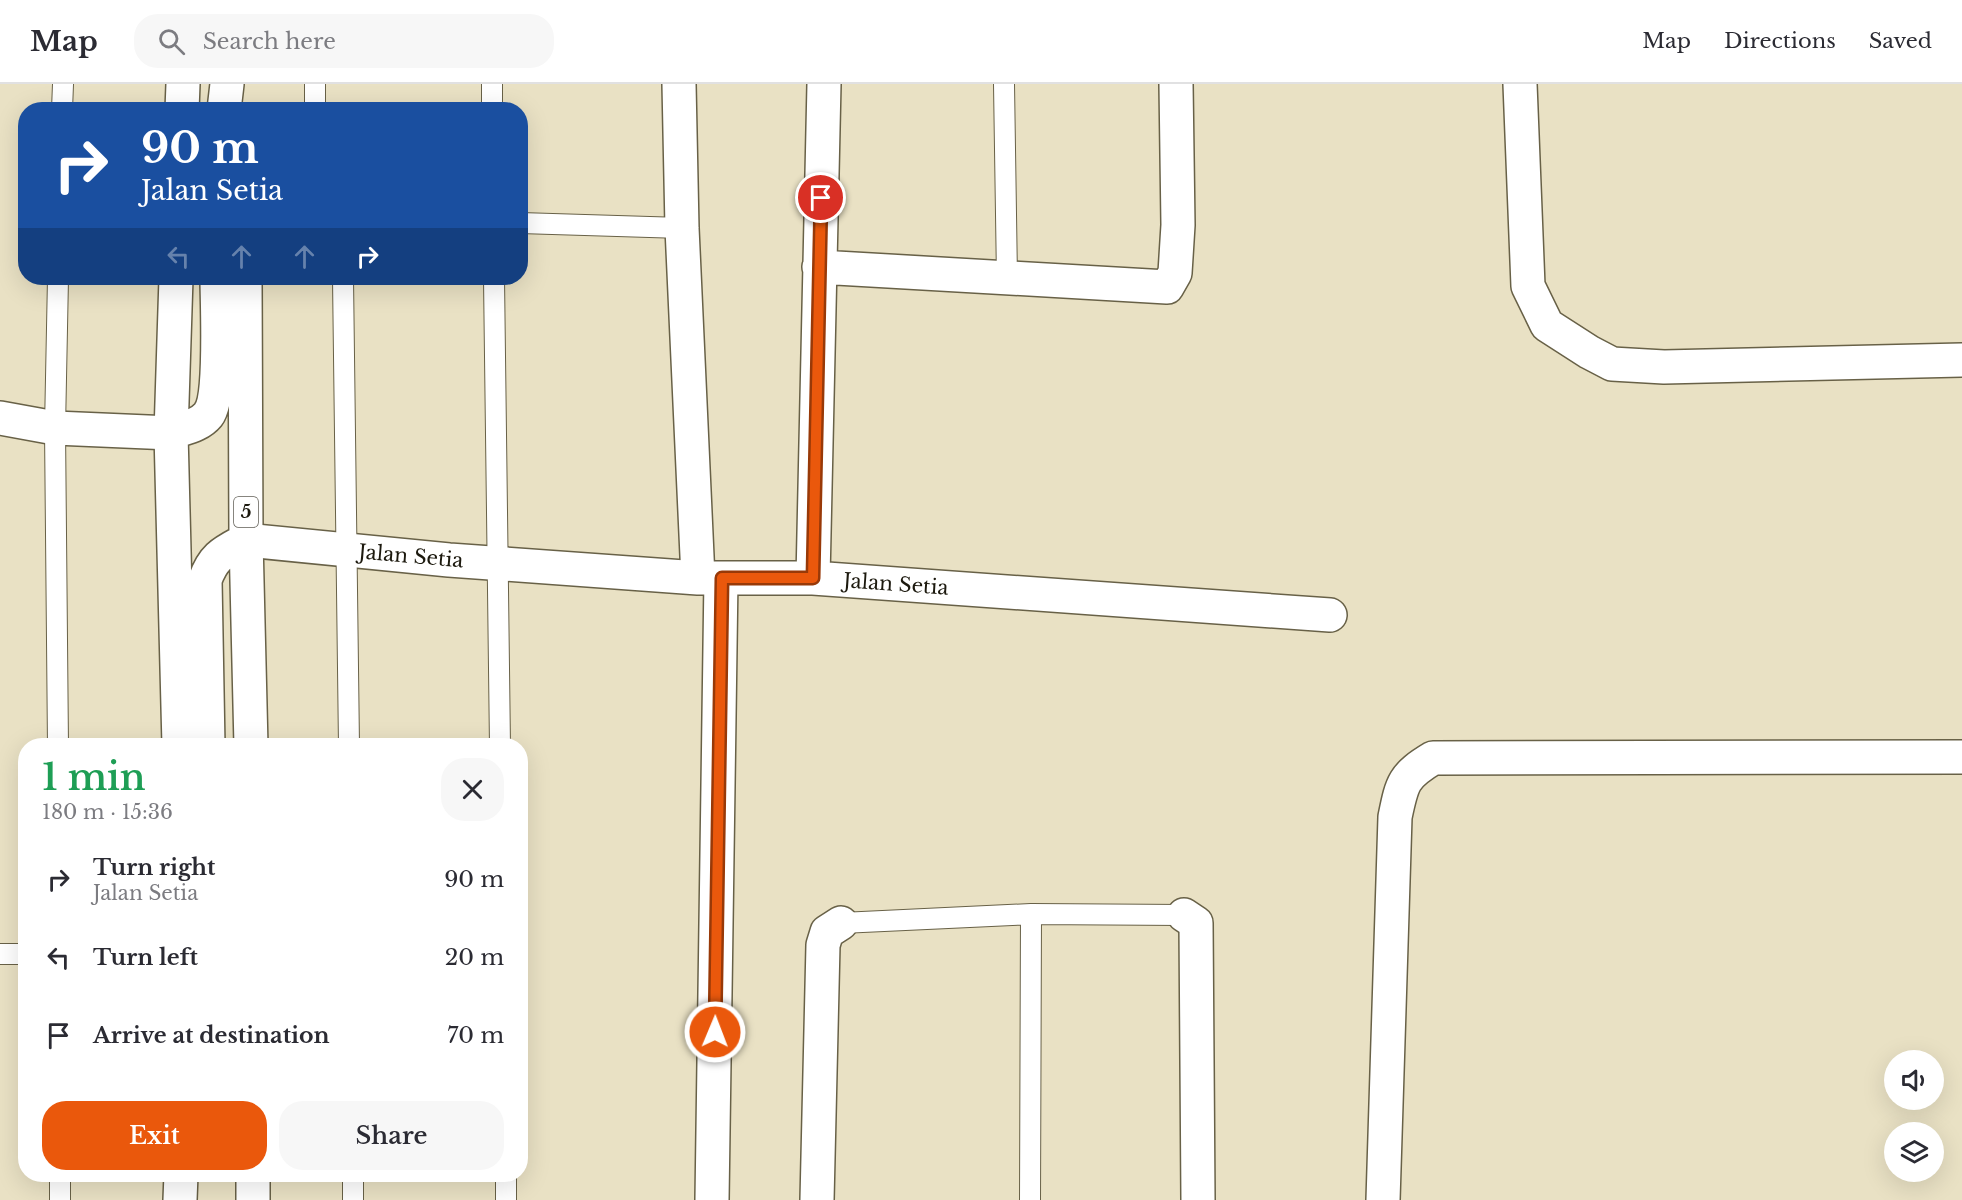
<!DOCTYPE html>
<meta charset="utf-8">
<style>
body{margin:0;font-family:"Libre Baskerville",serif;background:#f7f7f7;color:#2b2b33;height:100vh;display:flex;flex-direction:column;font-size:22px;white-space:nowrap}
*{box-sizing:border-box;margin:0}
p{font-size:20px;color:#7c7c81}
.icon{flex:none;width:33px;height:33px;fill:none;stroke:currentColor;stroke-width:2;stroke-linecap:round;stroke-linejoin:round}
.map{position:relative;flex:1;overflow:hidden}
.panel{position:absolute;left:18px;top:654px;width:510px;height:444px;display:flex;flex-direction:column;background:#fff;border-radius:24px;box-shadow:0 6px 24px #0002}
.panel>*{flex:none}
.banner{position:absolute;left:18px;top:18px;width:510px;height:183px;border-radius:24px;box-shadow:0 6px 24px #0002;background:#1a4fa0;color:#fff;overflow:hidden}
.tools{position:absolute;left:1884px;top:966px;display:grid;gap:12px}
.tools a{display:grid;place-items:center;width:60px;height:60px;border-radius:50%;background:#fff;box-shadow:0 6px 24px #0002;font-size:30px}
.pin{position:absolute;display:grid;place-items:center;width:51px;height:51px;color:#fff;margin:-26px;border:3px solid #fff;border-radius:50%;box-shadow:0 2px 6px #0007}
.me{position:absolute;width:66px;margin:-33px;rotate:1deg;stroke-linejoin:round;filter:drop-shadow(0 0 4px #0008)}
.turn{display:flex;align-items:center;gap:21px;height:126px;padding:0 24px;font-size:27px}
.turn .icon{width:78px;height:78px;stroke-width:2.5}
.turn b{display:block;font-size:42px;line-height:51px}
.lanes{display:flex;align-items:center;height:57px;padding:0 24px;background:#0003;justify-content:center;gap:30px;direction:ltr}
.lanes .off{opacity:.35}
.round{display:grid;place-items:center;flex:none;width:63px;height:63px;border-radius:24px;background:#f7f7f7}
.summary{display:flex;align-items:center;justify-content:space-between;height:102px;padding:0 24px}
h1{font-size:36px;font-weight:600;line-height:45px;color:#1e9e55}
.primary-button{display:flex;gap:12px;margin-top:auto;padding:12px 24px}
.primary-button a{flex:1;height:69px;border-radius:24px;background:#ea580c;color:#fff;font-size:24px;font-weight:600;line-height:69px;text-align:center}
.primary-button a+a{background:#f7f7f7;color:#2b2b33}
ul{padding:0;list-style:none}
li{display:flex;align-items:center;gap:18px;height:78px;padding:0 24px}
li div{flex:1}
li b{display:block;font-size:22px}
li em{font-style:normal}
header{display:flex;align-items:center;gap:36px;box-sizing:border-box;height:84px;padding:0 30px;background:#fff;border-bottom:2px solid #e1e1e2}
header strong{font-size:28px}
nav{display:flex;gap:33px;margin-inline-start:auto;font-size:21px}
.search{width:420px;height:54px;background:#f7f7f7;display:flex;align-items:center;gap:15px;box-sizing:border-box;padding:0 21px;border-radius:24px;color:#7c7c81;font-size:22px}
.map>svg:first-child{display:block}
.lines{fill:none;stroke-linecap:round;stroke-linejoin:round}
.lane-casing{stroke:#686147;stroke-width:22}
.street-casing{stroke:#686147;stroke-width:36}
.highway-casing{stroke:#686147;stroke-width:36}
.lane{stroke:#fff;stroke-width:20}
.street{stroke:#fff;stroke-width:33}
.highway{stroke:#fff;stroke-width:33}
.route-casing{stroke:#983908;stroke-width:15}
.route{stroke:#ea580c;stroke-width:10}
.labels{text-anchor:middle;stroke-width:4.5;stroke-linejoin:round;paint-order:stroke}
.shield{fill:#fff;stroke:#605e56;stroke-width:1.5}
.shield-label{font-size:18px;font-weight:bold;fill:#1c190e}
.street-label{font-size:20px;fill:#1c190e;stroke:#fff}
</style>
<header>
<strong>Map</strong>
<div class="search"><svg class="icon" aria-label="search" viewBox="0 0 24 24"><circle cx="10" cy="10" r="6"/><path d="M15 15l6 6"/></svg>Search here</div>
<nav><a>Map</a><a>Directions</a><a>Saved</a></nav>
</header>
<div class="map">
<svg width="1962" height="1116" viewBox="0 0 1962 1116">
<rect width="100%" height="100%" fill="#e9e1c4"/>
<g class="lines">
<defs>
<path id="lane" d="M492,0V26
M1004,0L1007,195
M62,26L63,0
M315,26V0
M520,139L682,144
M343,194L349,662
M494,194L500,662
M58,662L55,344L58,194
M841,839L1031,830L1184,831
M0,870H26
M60,1090V1116
M353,1090V1116
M506,1090V1116
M1030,1116L1031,830"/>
<path id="street" d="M679,0L682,144L698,494
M1520,0L1528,202L1547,241L1589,268L1612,280L1664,283L1962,276
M819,183L1167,203L1175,189L1178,141L1176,0
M0,334L55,344L171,349
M246,456L449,476L698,494H813L1330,531
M813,494L824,0
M1184,831L1196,839L1198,1116
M712,1116L721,494
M817,1116L823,861L827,848L841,839
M1383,1116L1395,733C1402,699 1403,692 1433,674L1962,673"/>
<path id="highway" d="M182,26L183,0
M224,26L227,0
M176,194L171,349L179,662
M245,194L246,456L251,662
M171,349C184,344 199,342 208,331C222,314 217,220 217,194
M208,662L205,496C214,471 224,468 246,456
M180,1116L181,1090
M253,1116V1090"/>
</defs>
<use href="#lane" class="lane-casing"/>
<use href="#street" class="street-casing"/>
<use href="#highway" class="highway-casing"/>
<use href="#lane" class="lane"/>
<use href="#street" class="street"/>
<use href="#highway" class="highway"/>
</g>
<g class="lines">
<defs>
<path id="route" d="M715,948L722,494H813L821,114"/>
</defs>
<use href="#route" class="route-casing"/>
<use href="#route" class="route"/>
</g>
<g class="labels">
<rect class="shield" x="234" y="413" width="24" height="30" rx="4.5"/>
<g class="shield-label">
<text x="246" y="434">5</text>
</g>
<g class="street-label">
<text transform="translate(411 472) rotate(5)" y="7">Jalan Setia</text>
<text transform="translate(896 500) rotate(4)" y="7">Jalan Setia</text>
</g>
</g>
</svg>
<div class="tools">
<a><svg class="icon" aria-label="sound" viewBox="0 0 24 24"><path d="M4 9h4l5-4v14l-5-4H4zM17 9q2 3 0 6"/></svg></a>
<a><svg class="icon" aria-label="layers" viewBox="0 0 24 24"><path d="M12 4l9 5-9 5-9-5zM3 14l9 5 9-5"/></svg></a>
</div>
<div class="pin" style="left:821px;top:114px;background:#d93025"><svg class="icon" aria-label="arrive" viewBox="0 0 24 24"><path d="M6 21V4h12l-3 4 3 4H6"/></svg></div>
<svg class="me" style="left:715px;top:948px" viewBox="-20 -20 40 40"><circle r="17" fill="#ea580c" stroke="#fff" stroke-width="3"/><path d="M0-11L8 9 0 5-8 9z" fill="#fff"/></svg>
<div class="banner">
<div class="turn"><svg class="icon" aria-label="right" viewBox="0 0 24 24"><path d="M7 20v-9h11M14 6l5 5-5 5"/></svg><div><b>90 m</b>Jalan Setia</div></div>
<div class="lanes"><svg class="icon off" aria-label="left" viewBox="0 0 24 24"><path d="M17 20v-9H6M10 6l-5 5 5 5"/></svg><svg class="icon off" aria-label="ahead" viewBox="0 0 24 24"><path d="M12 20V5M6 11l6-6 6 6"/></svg><svg class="icon off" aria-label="ahead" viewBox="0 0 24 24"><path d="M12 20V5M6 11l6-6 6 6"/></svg><svg class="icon" aria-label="right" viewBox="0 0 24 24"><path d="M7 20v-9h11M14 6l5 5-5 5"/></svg></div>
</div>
<section class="panel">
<div class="summary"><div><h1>1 min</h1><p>180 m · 15:36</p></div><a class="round"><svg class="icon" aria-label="close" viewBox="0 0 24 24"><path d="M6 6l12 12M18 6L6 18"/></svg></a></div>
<ul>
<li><svg class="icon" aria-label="right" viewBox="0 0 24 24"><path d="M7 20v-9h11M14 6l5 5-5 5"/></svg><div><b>Turn right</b><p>Jalan Setia</p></div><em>90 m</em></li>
<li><svg class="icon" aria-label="left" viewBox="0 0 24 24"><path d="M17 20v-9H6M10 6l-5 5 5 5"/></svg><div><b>Turn left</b></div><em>20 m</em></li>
<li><svg class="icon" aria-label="arrive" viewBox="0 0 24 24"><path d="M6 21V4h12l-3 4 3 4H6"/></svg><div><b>Arrive at destination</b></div><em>70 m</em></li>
</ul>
<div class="primary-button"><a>Exit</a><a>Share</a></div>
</section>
</div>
